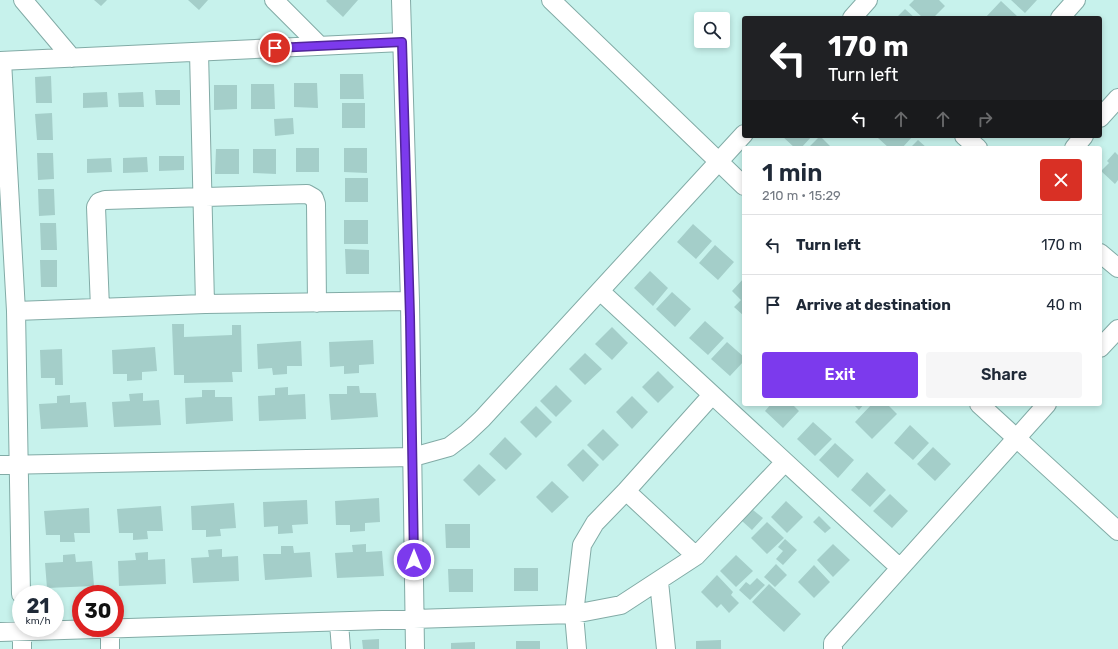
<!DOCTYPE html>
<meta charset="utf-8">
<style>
body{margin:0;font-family:Rubik,sans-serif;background:#f6f6f7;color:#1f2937;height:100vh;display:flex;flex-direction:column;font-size:15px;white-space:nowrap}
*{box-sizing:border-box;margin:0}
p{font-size:13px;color:#747a83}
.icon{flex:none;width:22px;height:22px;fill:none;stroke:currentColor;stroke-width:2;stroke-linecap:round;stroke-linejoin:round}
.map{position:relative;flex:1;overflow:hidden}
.details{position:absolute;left:742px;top:146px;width:360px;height:260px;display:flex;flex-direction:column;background:#fff;border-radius:4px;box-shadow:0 2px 6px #0003}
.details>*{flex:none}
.banner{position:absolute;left:742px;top:16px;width:360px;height:122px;border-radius:4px;box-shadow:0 2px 6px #0003;background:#202124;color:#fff;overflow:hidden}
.buttons{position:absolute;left:694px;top:12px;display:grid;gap:8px}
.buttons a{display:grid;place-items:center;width:36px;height:36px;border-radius:4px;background:#fff;box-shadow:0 2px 6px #0003;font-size:20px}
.speed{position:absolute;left:12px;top:585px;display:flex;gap:8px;font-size:20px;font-weight:700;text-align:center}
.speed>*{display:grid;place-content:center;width:52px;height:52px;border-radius:50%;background:#fff;box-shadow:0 2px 6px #0003;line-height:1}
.speed small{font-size:10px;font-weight:400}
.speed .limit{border:6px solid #d22;background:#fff;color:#111}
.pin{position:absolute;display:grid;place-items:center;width:34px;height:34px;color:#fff;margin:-17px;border:2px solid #fff;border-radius:50%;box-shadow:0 1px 4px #0007}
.me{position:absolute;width:44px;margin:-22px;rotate:0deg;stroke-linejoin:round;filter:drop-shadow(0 0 3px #0008)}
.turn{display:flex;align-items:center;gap:14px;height:84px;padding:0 20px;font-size:18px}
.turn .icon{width:52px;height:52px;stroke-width:2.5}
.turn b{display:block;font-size:28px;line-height:34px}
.lanes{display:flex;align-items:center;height:38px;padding:0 20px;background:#0003;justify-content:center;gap:20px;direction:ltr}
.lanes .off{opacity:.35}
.round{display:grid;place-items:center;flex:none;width:42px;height:42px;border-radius:4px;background:#f6f6f7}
.head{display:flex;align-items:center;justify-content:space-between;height:68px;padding:0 20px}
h1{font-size:24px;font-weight:600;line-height:30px}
.primary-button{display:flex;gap:8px;margin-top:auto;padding:8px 20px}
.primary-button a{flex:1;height:46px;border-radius:4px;background:#7c3aed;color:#fff;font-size:16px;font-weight:600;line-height:46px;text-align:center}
.primary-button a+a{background:#f6f6f7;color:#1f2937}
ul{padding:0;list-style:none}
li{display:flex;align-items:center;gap:12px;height:60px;padding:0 20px;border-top:1px solid #e0e1e3}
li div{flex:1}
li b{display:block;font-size:15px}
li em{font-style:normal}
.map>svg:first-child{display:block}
.building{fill:#a4cec9}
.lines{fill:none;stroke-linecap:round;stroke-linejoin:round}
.minor-casing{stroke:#82aba6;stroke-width:20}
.minor{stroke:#fff;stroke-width:18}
.route-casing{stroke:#51269a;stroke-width:10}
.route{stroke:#7c3aed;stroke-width:7}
</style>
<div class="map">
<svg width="1118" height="649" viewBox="0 0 1118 649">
<rect width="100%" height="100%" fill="#c7f2ec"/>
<path class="building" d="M94,0H107L101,6Z
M188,0H208L199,10Z
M327,0H358L343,17L326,1Z
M914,0H939L945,6L933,18H923L909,5Z
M1011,0H1037L1025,13Z
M1001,1L1019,18H985Z
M905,9L915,18H896Z
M340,74H363L364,99H340Z
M51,76L52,103H36L35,77Z
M294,83H317L318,108L294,107Z
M251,84H274L275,109H251Z
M214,85H237V109L214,110Z
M155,90H180V105H156Z
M107,92L108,107L83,108V93Z
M143,92L144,107H119L118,93Z
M342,103H365V128H342Z
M52,113L53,140H37L35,114Z
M293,118L294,134L275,136L274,119Z
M782,136H812L801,148H795Z
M820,136L832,148H808Z
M880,136H913L902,148H889L878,138Z
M918,140L927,148H910Z
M296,148H319V172H296Z
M344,148H367V173L344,172Z
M216,149H239V174H215Z
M253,149H276V174L253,173Z
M1115,152L1118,155V180L1115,184L1101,171L1109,163L1107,161Z
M37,153H53L54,179L38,180Z
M159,156H184V170L159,171Z
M147,157L148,172L123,173V158Z
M111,158L112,172L87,173V159Z
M345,178H368V202H345Z
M38,189H54L55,215L39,216Z
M344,220H368V244H344Z
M40,223H56L57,250H41Z
M693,224L712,241L696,259L677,242Z
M715,245L734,262L718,280L699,263Z
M345,249L369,250V274H346Z
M40,260H57V287H41Z
M650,271L668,288L653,306L634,288Z
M744,278V316L734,307L741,300L732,291Z
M672,292L691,309L675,327L656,309Z
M705,321L724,338L708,355L689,338Z
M172,324H184V337L232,335V325H241L242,372H232L233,382L184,383V375H174Z
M612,327L628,343L612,360L595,344Z
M373,340L374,364L359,365V373L344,374V366L330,367L329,342Z
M301,341L302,366H287V374L273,375L272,368L258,369L257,344Z
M727,342L744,357V361L730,376L711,359Z
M155,347L157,371L142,372V380L127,381V374H113L112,350Z
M62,349L63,385H55V378H41L40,350Z
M585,353L602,369L585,385L569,369Z
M658,371L674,387L658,403L642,387Z
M556,385L572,401L556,417L540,401Z
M347,386H359L360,393H376L378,417L331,420L329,394H347Z
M288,387V395L305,394L306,419L259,421L258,396L275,395V388Z
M202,390H215V397H232L233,421L186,424L185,398L202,397Z
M143,393V401L159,400L161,425L114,427L112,402L130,401L129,394Z
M70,395V403L86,402L88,427L41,429L39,404L57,403V396Z
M632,396L648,412L632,429L616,412Z
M771,404H792L799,411L783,428L765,411Z
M853,404H864L859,410Z
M872,404H891L889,406L897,414L872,439L855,422Z
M536,406L552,422L536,438L520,422Z
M813,422L832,439L815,456L797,439Z
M910,425L929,443L913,460L894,443Z
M603,429L619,445L603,461L587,445Z
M505,437L522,454L506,470L489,454Z
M835,443L854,460L838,478L819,460Z
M933,447L951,464L935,481L917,464Z
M583,449L599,465L583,482L567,465Z
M479,464L496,480L479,496L463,480Z
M867,472L886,490L870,507L851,490Z
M552,481L569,497L552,513L536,497Z
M890,494L908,511L892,528L873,511Z
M379,498L380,522L365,523V531L350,532V525H336L335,501Z
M307,500L308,524L292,525L293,533L278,534V526L264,527L263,502Z
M786,501L803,517L787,533L771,517Z
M234,503L236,528L220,529L221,536L206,537V530H192L191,506Z
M161,506L163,531H147L148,539L133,540V533H119L117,509Z
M89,508L90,533H74L75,542H60V535H46L44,511Z
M753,510L763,518L752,530L742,521Z
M819,516L831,528L825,533L813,522Z
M767,522L784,538L767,554L751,538Z
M445,524H470V548H446Z
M785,539L797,550L783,565L776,559L783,551L778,547Z
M366,544V552L382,551L384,576L337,578L335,553L353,552L352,545Z
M833,544L850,560L833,577L817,560Z
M281,546H293L294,553L310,552L312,577L265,580L263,554H281Z
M222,549V557L238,556L239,581L193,583L191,558L209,557L208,550Z
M148,552V560L165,559L166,584L119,586L118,561L136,560L135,553Z
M75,554L76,562L92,561L94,586L47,588L45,563L63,562V555Z
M736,555L753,571L736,587L720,571Z
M776,564L787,575L775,587L764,577Z
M814,565L830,582L814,598L798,582Z
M514,568H538V591H514Z
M448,569H473V592H449Z
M717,575L733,592L731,595L739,603L729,613L721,604L717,608L701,592Z
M757,578L765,585L750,600L739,590L746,582L750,585Z
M769,584L801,614L784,632L752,602Z
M379,639V649H363L362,640Z
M721,640V649H696V641Z
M516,641H540V649H516Z
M475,642V649H451V643Z"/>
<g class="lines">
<defs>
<path id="minor" d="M23,0L72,58
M274,0L320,46
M401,0L410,301L415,649
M551,0L744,186
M852,18L868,0
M1060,18L1076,0
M199,52L205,304
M0,61L402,42
M2,61L16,311L21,594
M1100,118L1118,98
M964,136L978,148
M1074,148L1084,136
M1100,253L1118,268
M600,291L900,568
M100,308L96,207L99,202L105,200L307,194L314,198L316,204L317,303
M16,311L205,304L410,301
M1100,348L1118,329
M979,404L1118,531
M0,465L413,457L449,447L466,434L482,419L744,134
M626,491L696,556
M659,582L666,649
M339,623L341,649
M22,628V649
M110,628V649
M0,632L574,614L621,605L696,556L784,463
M577,649L574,614L582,545L595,523L626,491L712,395
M833,649V643L1047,404"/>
</defs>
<use href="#minor" class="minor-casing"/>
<use href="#minor" class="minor"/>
</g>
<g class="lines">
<defs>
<path id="route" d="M275,48L402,42L410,317L414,560"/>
</defs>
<use href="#route" class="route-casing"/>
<use href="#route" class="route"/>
</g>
</svg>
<div class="buttons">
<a><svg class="icon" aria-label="search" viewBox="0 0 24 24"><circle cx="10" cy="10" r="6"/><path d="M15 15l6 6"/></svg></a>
</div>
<div class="speed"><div>21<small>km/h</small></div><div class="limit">30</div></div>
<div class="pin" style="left:275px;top:48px;background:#d93025"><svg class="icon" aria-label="arrive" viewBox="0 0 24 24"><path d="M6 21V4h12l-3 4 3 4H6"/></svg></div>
<svg class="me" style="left:414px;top:560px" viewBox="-20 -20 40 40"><circle r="17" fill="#7c3aed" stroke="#fff" stroke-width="3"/><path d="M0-11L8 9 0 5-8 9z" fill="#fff"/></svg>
<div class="banner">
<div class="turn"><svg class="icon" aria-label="left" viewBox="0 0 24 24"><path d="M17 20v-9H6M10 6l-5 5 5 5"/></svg><div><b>170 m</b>Turn left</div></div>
<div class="lanes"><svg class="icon" aria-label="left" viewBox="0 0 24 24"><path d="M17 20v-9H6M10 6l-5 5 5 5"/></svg><svg class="icon off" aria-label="ahead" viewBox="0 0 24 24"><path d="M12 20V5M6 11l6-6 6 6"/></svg><svg class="icon off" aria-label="ahead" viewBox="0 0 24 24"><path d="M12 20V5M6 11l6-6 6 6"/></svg><svg class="icon off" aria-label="right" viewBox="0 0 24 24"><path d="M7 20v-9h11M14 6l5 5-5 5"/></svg></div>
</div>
<section class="details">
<div class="head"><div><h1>1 min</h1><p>210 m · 15:29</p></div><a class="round" style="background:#d93025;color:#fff"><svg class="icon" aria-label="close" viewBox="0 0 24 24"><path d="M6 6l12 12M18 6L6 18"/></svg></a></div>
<ul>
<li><svg class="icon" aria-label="left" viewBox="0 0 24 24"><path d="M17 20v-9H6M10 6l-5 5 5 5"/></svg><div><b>Turn left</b></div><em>170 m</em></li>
<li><svg class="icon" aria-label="arrive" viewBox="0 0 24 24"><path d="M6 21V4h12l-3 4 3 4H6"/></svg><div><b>Arrive at destination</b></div><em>40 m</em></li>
</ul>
<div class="primary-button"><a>Exit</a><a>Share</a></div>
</section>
</div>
